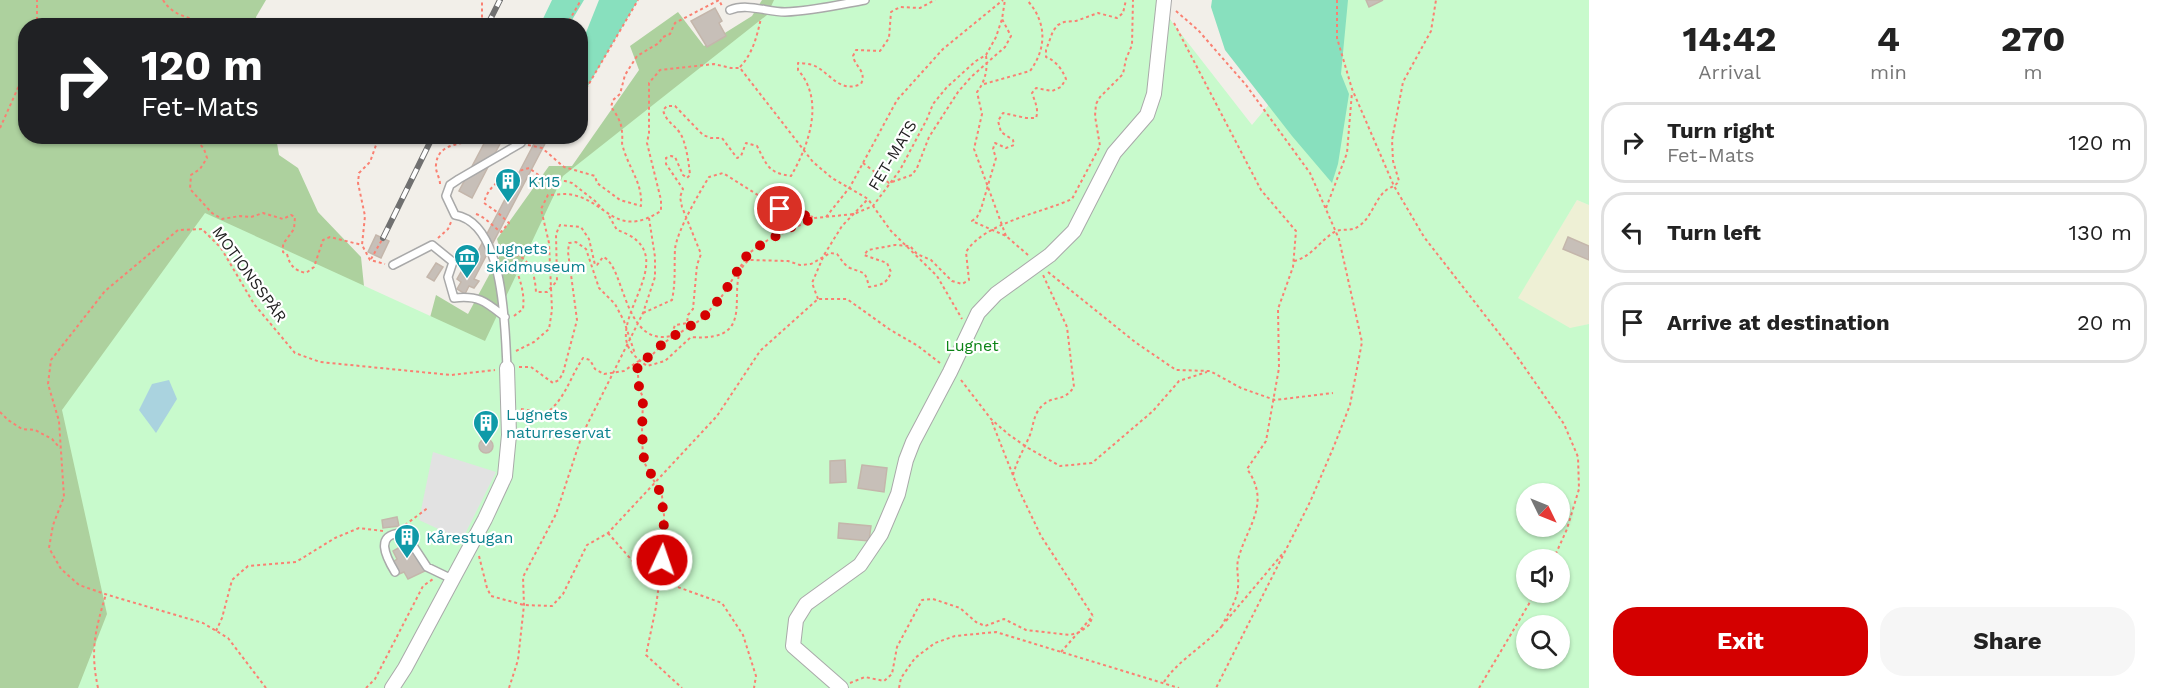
<!DOCTYPE html>
<meta charset="utf-8">
<style>
body{margin:0;font-family:"Work Sans",sans-serif;background:#f6f6f6;color:#222;height:100vh;display:flex;flex-direction:column;font-size:22px;white-space:nowrap}
*{box-sizing:border-box;margin:0}
p{font-size:20px;color:#767676}
.icon{flex:none;width:33px;height:33px;fill:none;stroke:currentColor;stroke-width:2;stroke-linecap:round;stroke-linejoin:round}
.map{position:relative;flex:1;overflow:hidden}
.side{display:flex;flex-direction:column;background:#fff;width:570px}
.side>*{flex:none}
.guide{position:absolute;left:18px;top:18px;width:570px;height:126px;border-radius:24px;box-shadow:0 2px 4px #0004;background:#202124;color:#fff;overflow:hidden}
.needle{width:39px;rotate:133deg}
.fabs{position:absolute;left:1516px;top:483px;display:grid;gap:12px}
.fabs a{display:grid;place-items:center;width:54px;height:54px;border-radius:50%;background:#fff;box-shadow:0 2px 4px #0004;font-size:30px}
.pin{position:absolute;display:grid;place-items:center;width:51px;height:51px;color:#fff;margin:-26px;border:3px solid #fff;border-radius:50%;box-shadow:0 2px 6px #0007}
.me{position:absolute;width:66px;margin:-33px;rotate:3deg;stroke-linejoin:round;filter:drop-shadow(0 0 4px #0008)}
.turn{display:flex;align-items:center;gap:21px;height:126px;padding:0 24px;font-size:27px}
.turn .icon{width:78px;height:78px;stroke-width:2.5}
.turn b{display:block;font-size:42px;line-height:51px}
.eta{display:flex;justify-content:space-evenly;align-items:center;height:102px;text-align:center}
.eta b{font-size:36px;font-weight:700;line-height:42px}
.button{display:flex;gap:12px;margin-top:auto;padding:12px 24px}
.button a{flex:1;height:69px;border-radius:24px;background:#d40000;color:#fff;font-size:24px;font-weight:700;line-height:69px;text-align:center}
.button a+a{background:#f6f6f6;color:#222}
ul{padding:0;list-style:none}
li{display:flex;align-items:center;gap:18px;height:81px;margin:0 12px 9px;padding:0 12px;border:3px solid #e0e0e0;border-radius:24px}
li div{flex:1}
li b{display:block;font-size:22px}
li em{font-style:normal}
main{display:flex;flex:1;min-height:0}
.map>svg:first-child{display:block}
.farmland{fill:#eef0d5}
.forest{fill:#add19e}
.park{fill:#c8facc;fill-rule:evenodd}
.pitch{fill:#88e0be}
.parking{fill:#e2e2e2}
.water{fill:#aad3df}
.building{fill:#c7bfb8;stroke:#c4b6ab;stroke-width:1.5}
.lines{fill:none;stroke-linecap:round;stroke-linejoin:round}
.service-casing{stroke:#a9a9a9;stroke-width:10}
.minor-casing{stroke:#a9a9a9;stroke-width:16}
.path{stroke:#fa8072;stroke-width:2;stroke-dasharray:3 3;stroke-linecap:butt}
.service{stroke:#fff;stroke-width:7}
.minor{stroke:#fff;stroke-width:14}
.rail-casing{stroke:#707070;stroke-width:6}
.rail{stroke:#fff;stroke-width:4;stroke-dasharray:11;stroke-linecap:butt}
.path-bridge{stroke:#fa8072;stroke-width:2;stroke-dasharray:3 3;stroke-linecap:butt}
.route{stroke:#d40000;stroke-width:10;stroke-dasharray:0 18}
.labels{text-anchor:middle;stroke-width:4.5;stroke-linejoin:round;paint-order:stroke}
.street-label{font-size:16px;fill:#222;stroke:#fff}
.culture-label{font-size:16px;fill:#0d838f;stroke:#fff;text-anchor:start}
.park-label{font-size:16px;fill:#0c8416;stroke:#fff}
</style>
<main>
<div class="map">
<svg width="1589" height="688" viewBox="0 0 1589 688">
<rect width="100%" height="100%" fill="#f2efe9"/>
<path class="farmland" d="M1577,200L1589,205V324L1570,329L1517,298Z"/>
<path class="forest" d="M0,0H266L256,17L257,25L26,26V136L276,137L279,155L298,168L318,212L361,257L371,354L418,363L436,295L468,314L501,253L497,239L549,166H572L639,70L630,46L678,12L704,46L752,16L762,0H1169L1168,15L1222,126L802,688H0Z"/>
<path class="park" d="M774,0H1159L1164,12L1252,125L1289,80L1322,0H1589V205L1577,200L1518,298L1570,328L1589,324V688H78L107,614L62,410L205,213L485,341L563,176L767,15ZM1527,494H1560V526H1527ZM1527,560H1560V592H1527ZM1527,626H1560V658H1527Z"/>
<path class="pitch" d="M552,0H584L569,25H540Z
M599,0H638L581,98V45Z
M1212,0H1348L1341,74L1349,94L1338,164L1332,183L1292,136L1225,50L1211,7Z"/>
<path class="parking" d="M433,452L496,472L462,540L419,520Z"/>
<path class="water" d="M169,380L177,399L156,433L139,410L152,384Z"/>
<path class="building" d="M1366,0H1383L1369,7Z
M715,8L722,21L719,23L726,36L707,47L691,21Z
M488,136H504L472,198L459,191Z
M538,136H549L474,279L479,281L474,288L469,286L465,294L457,289L461,282L457,279L461,272L466,274Z
M376,235L389,241L381,258L368,252Z
M1568,237L1589,246V260L1563,249Z
M436,263L443,267L434,281L427,277Z
M479 446a7 7 0 1 1 14 0a7 7 0 1 1-14 0Z
M845,460L846,482L830,483V461Z
M862,465L887,468L884,492L858,488Z
M397,517L399,526L383,528L382,520Z
M839,523L871,526L869,541L838,538Z
M407,543L411,550L413,549L425,571L408,579L404,572L399,574L393,562L397,559L393,551Z"/>
<g class="lines">
<defs>
<path id="service" d="M730,10C747,3 767,12 785,12C812,11 838,5 865,0
M393,265L432,245L453,262L448,277L454,298C479,295 486,302 505,317
M507,368C505,329 505,223 455,215L446,196L450,185L459,179L521,143
M395,572C386,557 374,534 402,533L410,541L427,567L452,579"/>
<path id="minor" d="M392,688L405,668L485,519L505,476L509,435L507,368
M841,688L793,646L796,620L806,604L860,565L881,534L898,494L906,460L913,442L950,372L978,313L996,294L1050,255L1074,231L1114,153L1147,115L1154,94L1164,0"/>
</defs>
<use href="#service" class="service-casing"/>
<use href="#minor" class="minor-casing"/>
<path class="path" d="M163,0C175,20 200,19 220,26
M1337,0V38L1352,89L1394,186L1424,237L1516,355L1564,424L1578,457L1579,489L1567,529L1553,560
M1176,11L1198,30L1246,85L1310,173L1339,239L1362,342L1350,405L1334,446L1310,502L1216,688
M1174,23L1261,190L1296,231L1293,267L1278,309L1279,368L1266,441L1247,469C1272,504 1246,527 1238,560C1236,569 1239,578 1238,587C1238,599 1227,615 1222,626
M37,26V0
M477,26L482,24V0
M566,26L581,0
M986,56C988,69 985,82 977,92L982,114L974,149L1006,236
M740,67C753,53 757,36 761,18
M984,84L1030,71C1047,48 1047,22 1027,0
M580,99L638,0
M0,128L26,70
M193,136L204,149L207,158L200,169L191,175L190,189L212,213L222,219L240,216L251,217L263,213L283,219L291,215L295,217L294,229L283,244V252L287,254C290,266 294,270 306,273L314,267L323,240L330,237L362,245
M383,136L376,145L370,162L359,173L358,183L365,216L362,245L370,260L385,264
M528,145L542,148L564,167L595,176L597,183L620,200L641,206C643,183 628,167 623,147C621,143 623,138 622,133C622,123 617,115 611,107L613,100L620,94L625,75L637,56L659,43L663,37L670,34L675,23L719,0L722,6
M863,163L889,183L912,175L917,168L929,137L958,92L971,77L1005,47L1011,36L1002,19
M440,184C440,178 435,171 436,165C438,140 465,147 478,136
M1326,208L1347,153L1352,92
M476,214C487,218 492,226 501,232L509,223L497,212L484,203C488,183 510,173 529,168L545,180L565,181L572,183L595,201L605,212
M609,216L617,230C684,252 613,312 628,346C632,355 639,360 647,366L665,361L691,337C765,343 719,282 749,260L788,261L800,265L811,264L830,253L837,254C841,259 844,265 850,268C865,274 865,270 869,287C881,285 887,284 891,272L887,263L864,255L868,250L895,245L910,246L917,254L931,260L952,281L962,284L969,280L966,252C985,222 1042,213 1072,199L1100,146L1095,116L1096,104L1100,97L1123,74L1126,59L1132,45L1133,0
M826,217L850,187L897,100L943,49L1003,0
M438,238L448,229L451,222
M1028,255L1006,236L972,221L977,217L981,209L996,158L993,149L995,143L1006,148L1014,145L1013,140L1001,132L998,121L1003,113L1026,118H1036C1039,109 1035,102 1032,93L1036,88L1052,91L1061,87L1066,79C1062,69 1056,61 1046,57V50L1053,31L1058,25L1064,22L1076,21L1098,13L1117,18L1123,13L1126,0
M371,259L383,238
M1294,261C1312,257 1321,239 1336,231C1344,228 1351,232 1359,226C1371,218 1374,202 1384,192C1389,187 1395,187 1399,181L1393,161L1392,140L1403,82L1431,31L1436,0
M1048,272L1135,342L1176,370L1210,371L1241,388L1275,400L1333,393
M818,299L812,283L824,255L842,226L868,199
M643,313L672,300C676,280 674,267 675,249C677,231 699,193 709,177L723,173L780,209L813,217
M514,316L523,309C525,293 520,279 514,264L517,255C532,261 535,277 536,292H547L557,281L556,234L560,225L581,227L589,239L595,265H597L603,257C625,265 623,347 671,336L675,325L687,323L688,315L693,309L697,265L701,254L682,207L680,197L683,189L666,164V158L671,156L675,157L683,175L687,178L690,175C689,164 686,142 680,133C674,124 666,122 663,110L667,106H675L703,135L711,138H722L737,158L741,156L746,143L757,146C767,165 768,173 791,176C809,145 825,100 798,70V63C804,63 812,64 817,67C832,76 841,93 861,84C867,71 855,67 853,56L856,50L880,51L889,38L891,12L900,7L920,8L935,0
M516,351L534,342L549,329L552,310L549,243L541,209L548,195C554,195 561,194 567,194C607,198 613,241 661,211V200L647,143L649,133V83L660,70L714,64L731,68H740L813,162L832,178L868,199L891,231L937,276L962,319
M637,363L639,387L643,398L642,432L643,460L662,496L664,515V529L659,543L662,560L656,607L646,655L682,688
M519,367H531L553,383L559,380L563,373L577,320L568,252L569,243L576,242L586,249L599,288L615,304L624,321L635,354
M961,380L991,419L1008,434
M521,409L546,413C565,400 570,377 583,358L590,360L595,369L604,374L624,371L637,362L651,356L665,342L702,319L722,296L749,253L768,240L815,218L854,214L873,206L900,170L927,119L933,104L947,87L976,61L986,55L996,37L1002,19L1005,0
M0,412L8,420L22,429L35,430L52,439L60,448
M992,422L1018,488L1041,536L1093,616
M1028,448L1060,466L1092,463L1153,411L1179,381L1207,372
M1013,475C1017,460 1024,449 1030,435C1034,424 1033,414 1043,405C1053,395 1063,403 1074,387L1067,327L1043,275
M405,525L429,507
M608,533L636,565L672,585L722,603L743,635L756,676L754,688
M479,556L487,588L491,596L524,605L552,606L563,594L587,545L608,533L717,416L760,351L818,299H847L889,329L918,346L940,363
M1226,621L1284,552
M216,631L222,618L232,580L248,566L296,562L335,538L359,528L383,531
M1061,652L1091,618
M1164,682C1178,660 1205,646 1222,626
M850,683L865,677L884,681L892,674L897,647L922,600L933,599L960,608L976,622L985,626L1004,619L1026,630L1070,635L1080,632L1089,625L1093,616
M98,688C90,650 95,631 106,594
M266,688L228,638L203,623L108,595L79,585L61,569L49,548L53,525L64,497L59,421L48,384L51,360L105,291L178,230L202,229L221,248L254,304L295,353L320,362L451,375L495,370
M366,688L375,679L423,586L433,579
M509,688L518,660L524,605L523,577L556,514L582,435L643,313L655,277V257L649,218
M899,688L901,678L915,658L935,643L955,636L996,632L1179,688
M1479,688L1536,592"/>
<use href="#service" class="service"/>
<use href="#minor" class="minor"/>
<defs>
<path id="rail" d="M487,26L500,0
M383,238L433,136"/>
</defs>
<use href="#rail" class="rail-casing"/>
<use href="#rail" class="rail"/>
<path class="path-bridge" d="M1008,434L1028,448"/>
</g>
<g class="lines">
<path class="route" d="M662,560L659,543L664,529L662,496L644,460L642,432L643,398L639,387L637,362L651,356L664,342L702,319L722,296L749,252L793,226L815,218L780,209"/>
</g>
<defs>
<symbol id="building-pin" viewBox="-11 -11 22 30"><path d="M0 17L-7.5 6A9.5 9.5 0 1 1 7.5 6Z" fill="#0f9aa8" stroke="#fff"/><path d="M-4-6H4V6H1V3H-1V6H-4ZM-2.5-4.3h1.7v1.8h-1.7ZM.8-4.3h1.7v1.8H.8ZM-2.5-1h1.7V.8h-1.7ZM.8-1h1.7V.8H.8Z" fill="#fff"/></symbol>
<symbol id="museum-pin" viewBox="-11 -11 22 30"><path d="M0 17L-7.5 6A9.5 9.5 0 1 1 7.5 6Z" fill="#0f9aa8" stroke="#fff"/><path d="M0-6L6-3V-2H-6V-3ZM-5-1h2V3h-2ZM-1-1h2V3h-2ZM3-1h2V3H3ZM-6 4H6V6H-6Z" fill="#fff"/></symbol>
</defs>
<g fill-rule="evenodd">
<use href="#building-pin" x="493" y="166" width="30" height="40"/>
<use href="#museum-pin" x="452" y="242" width="30" height="40"/>
<use href="#building-pin" x="471" y="408" width="30" height="40"/>
<use href="#building-pin" x="392" y="522" width="30" height="40"/>
</g>
<g class="labels">
<g class="street-label">
<text transform="translate(892 155) rotate(-59)" y="6">FET-MATS</text>
<text transform="translate(250 274) rotate(54)" y="6">MOTIONSSPÅR</text>
</g>
<g class="culture-label">
<text x="528" y="187">K115</text>
<text x="486" y="254">Lugnets<tspan x="486" dy="18">skidmuseum</tspan></text>
<text x="506" y="420">Lugnets<tspan x="506" dy="18">naturreservat</tspan></text>
<text x="426" y="543">Kårestugan</text>
</g>
<g class="park-label">
<text x="972" y="351">Lugnet</text>
</g>
</g>
</svg>
<div class="fabs">
<a><svg class="needle" viewBox="-14 -14 28 28"><path d="M0-13l5 13h-10z" fill="#e53935"/><path d="M0 13l5-13h-10z" fill="#767676"/></svg></a>
<a><svg class="icon" aria-label="sound" viewBox="0 0 24 24"><path d="M4 9h4l5-4v14l-5-4H4zM17 9q2 3 0 6"/></svg></a>
<a><svg class="icon" aria-label="search" viewBox="0 0 24 24"><circle cx="10" cy="10" r="6"/><path d="M15 15l6 6"/></svg></a>
</div>
<div class="pin" style="left:780px;top:209px;background:#d93025"><svg class="icon" aria-label="arrive" viewBox="0 0 24 24"><path d="M6 21V4h12l-3 4 3 4H6"/></svg></div>
<svg class="me" style="left:662px;top:560px" viewBox="-20 -20 40 40"><circle r="17" fill="#d40000" stroke="#fff" stroke-width="3"/><path d="M0-11L8 9 0 5-8 9z" fill="#fff"/></svg>
<div class="guide">
<div class="turn"><svg class="icon" aria-label="right" viewBox="0 0 24 24"><path d="M7 20v-9h11M14 6l5 5-5 5"/></svg><div><b>120 m</b>Fet-Mats</div></div>
</div>
</div>
<section class="side">
<div class="eta">
<div><b>14:42</b><p>Arrival</p></div>
<div><b>4</b><p>min</p></div>
<div><b>270</b><p>m</p></div>
</div>
<ul>
<li><svg class="icon" aria-label="right" viewBox="0 0 24 24"><path d="M7 20v-9h11M14 6l5 5-5 5"/></svg><div><b>Turn right</b><p>Fet-Mats</p></div><em>120 m</em></li>
<li><svg class="icon" aria-label="left" viewBox="0 0 24 24"><path d="M17 20v-9H6M10 6l-5 5 5 5"/></svg><div><b>Turn left</b></div><em>130 m</em></li>
<li><svg class="icon" aria-label="arrive" viewBox="0 0 24 24"><path d="M6 21V4h12l-3 4 3 4H6"/></svg><div><b>Arrive at destination</b></div><em>20 m</em></li>
</ul>
<div class="button"><a>Exit</a><a>Share</a></div>
</section>
</main>
